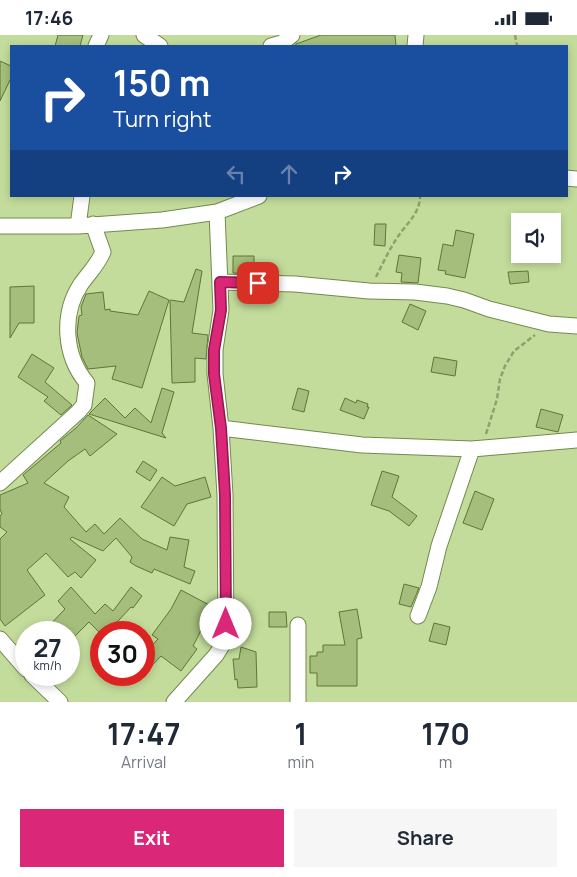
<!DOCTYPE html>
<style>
body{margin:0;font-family:Manrope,sans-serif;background:#f6f6f7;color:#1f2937;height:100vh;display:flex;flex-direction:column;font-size:19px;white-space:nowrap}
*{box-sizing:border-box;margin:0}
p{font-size:16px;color:#747a83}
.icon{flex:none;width:28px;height:28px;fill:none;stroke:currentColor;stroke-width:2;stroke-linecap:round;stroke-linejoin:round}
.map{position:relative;height:667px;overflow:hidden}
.drawer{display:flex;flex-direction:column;background:#fff;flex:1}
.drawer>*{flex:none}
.hud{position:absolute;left:10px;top:10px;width:558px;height:152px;border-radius:0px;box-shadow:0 2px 8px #0003;background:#1a4fa0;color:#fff;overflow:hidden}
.buttons{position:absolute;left:511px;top:178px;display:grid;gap:10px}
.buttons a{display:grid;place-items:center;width:50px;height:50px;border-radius:0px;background:#fff;box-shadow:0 2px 8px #0003;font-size:25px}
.speed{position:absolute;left:15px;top:586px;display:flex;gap:10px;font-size:25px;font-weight:700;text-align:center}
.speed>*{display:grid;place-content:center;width:65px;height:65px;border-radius:50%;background:#fff;box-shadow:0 2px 8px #0003;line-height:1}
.speed small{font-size:12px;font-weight:400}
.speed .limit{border:8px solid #d22;background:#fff;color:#111}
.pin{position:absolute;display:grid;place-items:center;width:42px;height:42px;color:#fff;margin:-21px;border-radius:10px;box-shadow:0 2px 8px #0006}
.me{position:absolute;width:55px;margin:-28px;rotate:0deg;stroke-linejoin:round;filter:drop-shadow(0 0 4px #0008)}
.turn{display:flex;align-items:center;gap:18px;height:105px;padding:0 20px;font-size:22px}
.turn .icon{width:65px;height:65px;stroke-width:2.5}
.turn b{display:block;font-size:35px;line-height:42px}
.lanes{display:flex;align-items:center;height:48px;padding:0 20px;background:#0003;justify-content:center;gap:25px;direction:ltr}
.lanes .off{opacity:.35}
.eta{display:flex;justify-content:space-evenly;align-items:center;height:85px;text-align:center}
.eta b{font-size:30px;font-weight:700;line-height:35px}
.action{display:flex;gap:10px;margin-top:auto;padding:10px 20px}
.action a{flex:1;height:58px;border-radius:0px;background:#db2777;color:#fff;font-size:20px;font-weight:700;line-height:58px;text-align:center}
.action a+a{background:#f6f6f7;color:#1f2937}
.status{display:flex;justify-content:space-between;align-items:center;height:35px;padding:0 25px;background:#fff;direction:ltr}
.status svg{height:14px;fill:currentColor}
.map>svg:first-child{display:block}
.building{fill:#a5be7b;stroke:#5f7537}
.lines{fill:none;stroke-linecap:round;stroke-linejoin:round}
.street-casing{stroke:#738a4c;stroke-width:17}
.path{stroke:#8ea26e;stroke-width:2.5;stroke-dasharray:5 2.5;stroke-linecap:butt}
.street{stroke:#fff;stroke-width:15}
.route-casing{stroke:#8e194d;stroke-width:12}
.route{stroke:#db2777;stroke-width:9}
</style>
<div class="status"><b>17:46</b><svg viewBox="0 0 49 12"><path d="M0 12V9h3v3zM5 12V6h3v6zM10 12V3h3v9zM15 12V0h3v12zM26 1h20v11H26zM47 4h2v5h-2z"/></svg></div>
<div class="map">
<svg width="577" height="667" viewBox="0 0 577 667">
<rect width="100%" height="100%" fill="#c3dc9b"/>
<path class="building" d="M58,0H83L80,11H55Z
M321,0H395L396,11H295L296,9Z
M0,26L11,31V43L0,66Z
M375,189H386L385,211L374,210Z
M456,195L474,199L465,243L445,239L446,236L438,235L443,209L453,211Z
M399,220L421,223L418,248L401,247L402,238L396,237Z
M233,221H254V239L233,238Z
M196,234L202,236L192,298L208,300L206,324L195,323V347L172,348L170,265L184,267Z
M528,236L529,247L510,249L508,237Z
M34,251V288H19L10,303V252Z
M149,256L169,265L142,353L112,344L116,331L88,334L82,322L77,298L79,281L82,280L81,272L86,259L103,257L105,275L110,274V276L138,280Z
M410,269L426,276L418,295L402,287Z
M32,319L54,333L45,347L72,370L61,380L44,366L48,362L18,342Z
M434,322L457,326L455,341L431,337Z
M162,353L174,357L162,398L166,403L89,379L105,363L125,383L135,373L151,388Z
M298,353L309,356L304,377L292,374Z
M345,363L356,368L357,365L368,369L367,372H369L364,384L340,375Z
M541,374L563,380L558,397L536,392Z
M88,380L117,399L90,421L85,414L68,426L44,448L69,462L64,472L86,497L95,489L104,499L120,483L142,504L167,515L170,502L189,505L184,532L195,536L190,549L154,534L152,538L136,531L130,527L132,522L116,503L103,516L72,502L70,504L96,525L81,543L75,537L68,542L46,518L27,535L45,560L5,591L0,584V504L7,497L0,492V481L2,479L0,474V460L28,448L23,440L61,408L60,406L76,393Z
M143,426L157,435L150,446L136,437Z
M382,436L399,441L392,462L417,481L409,491L389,476L371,470Z
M162,442L175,451L205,442L211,462L187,469L174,491L141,472Z
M475,456L494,464L482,495L463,488Z
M404,549L419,553L411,572L399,569Z
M71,552L95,579L105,569L113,576L131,552L142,561L133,573L131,572L107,598L101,599L89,587L74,602L69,598H42L65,574L58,566Z
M181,555L213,572L193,611L197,614L181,636L161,621L144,639V619L158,604L152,600L171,574Z
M357,574L362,603L357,604V651H317V638H310V621H317V617H323V610H345L339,577Z
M269,577H286L287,592H269Z
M434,588L450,592L446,610L429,606Z
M241,612L256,617L257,652L238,653L237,644L235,645L233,624H239Z"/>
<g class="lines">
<defs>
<path id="street" d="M144,0L160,11
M96,11L101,0
M271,11L282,8L292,0
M415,11L416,0
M566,143L577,144
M0,191H78L162,185L217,177L259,161
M78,191L82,161
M220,247L295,249L369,256L415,257L447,261L464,265L489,274L549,289L577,291
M221,393L362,410L472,414L577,405
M0,448L78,377L84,370L87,348C64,321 61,279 81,249C89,238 98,229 103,217L93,189
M418,581L429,552L439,511L472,414
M0,604L26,634
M32,640L60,667
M174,667L216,620L226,604L225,460L221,393L215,339V315L221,275L217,177
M298,667V590"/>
</defs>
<use href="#street" class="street-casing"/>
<path class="path" d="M515,0L517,11
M376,242C383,228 390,213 399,200C408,187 420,178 420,161
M486,399L497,364L500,344L505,331L514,316L535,300"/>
<use href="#street" class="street"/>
</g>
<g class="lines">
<defs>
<path id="route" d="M226,589L225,460L221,393L214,339V315L221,275L220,247L258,248"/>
</defs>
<use href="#route" class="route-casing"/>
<use href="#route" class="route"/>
</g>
</svg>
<div class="buttons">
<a><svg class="icon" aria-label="sound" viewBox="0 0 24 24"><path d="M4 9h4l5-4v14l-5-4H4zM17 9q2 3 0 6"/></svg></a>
</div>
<div class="speed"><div>27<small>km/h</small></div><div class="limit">30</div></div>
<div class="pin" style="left:258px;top:248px;background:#d93025"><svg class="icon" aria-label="arrive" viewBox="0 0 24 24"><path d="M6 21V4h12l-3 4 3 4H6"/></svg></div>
<svg class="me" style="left:226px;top:589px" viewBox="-20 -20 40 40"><circle r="19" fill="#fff"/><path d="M0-13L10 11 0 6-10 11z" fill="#db2777"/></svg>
<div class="hud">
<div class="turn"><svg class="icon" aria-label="right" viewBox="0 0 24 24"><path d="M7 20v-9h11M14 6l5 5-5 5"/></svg><div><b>150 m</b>Turn right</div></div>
<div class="lanes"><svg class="icon off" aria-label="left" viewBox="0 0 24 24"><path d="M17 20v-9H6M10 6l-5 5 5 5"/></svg><svg class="icon off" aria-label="ahead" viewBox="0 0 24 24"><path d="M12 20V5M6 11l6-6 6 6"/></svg><svg class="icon" aria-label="right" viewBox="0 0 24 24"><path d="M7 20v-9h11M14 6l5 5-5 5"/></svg></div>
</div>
</div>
<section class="drawer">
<div class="eta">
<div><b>17:47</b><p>Arrival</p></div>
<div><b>1</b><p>min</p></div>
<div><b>170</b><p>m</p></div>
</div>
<div class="action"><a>Exit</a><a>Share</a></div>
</section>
